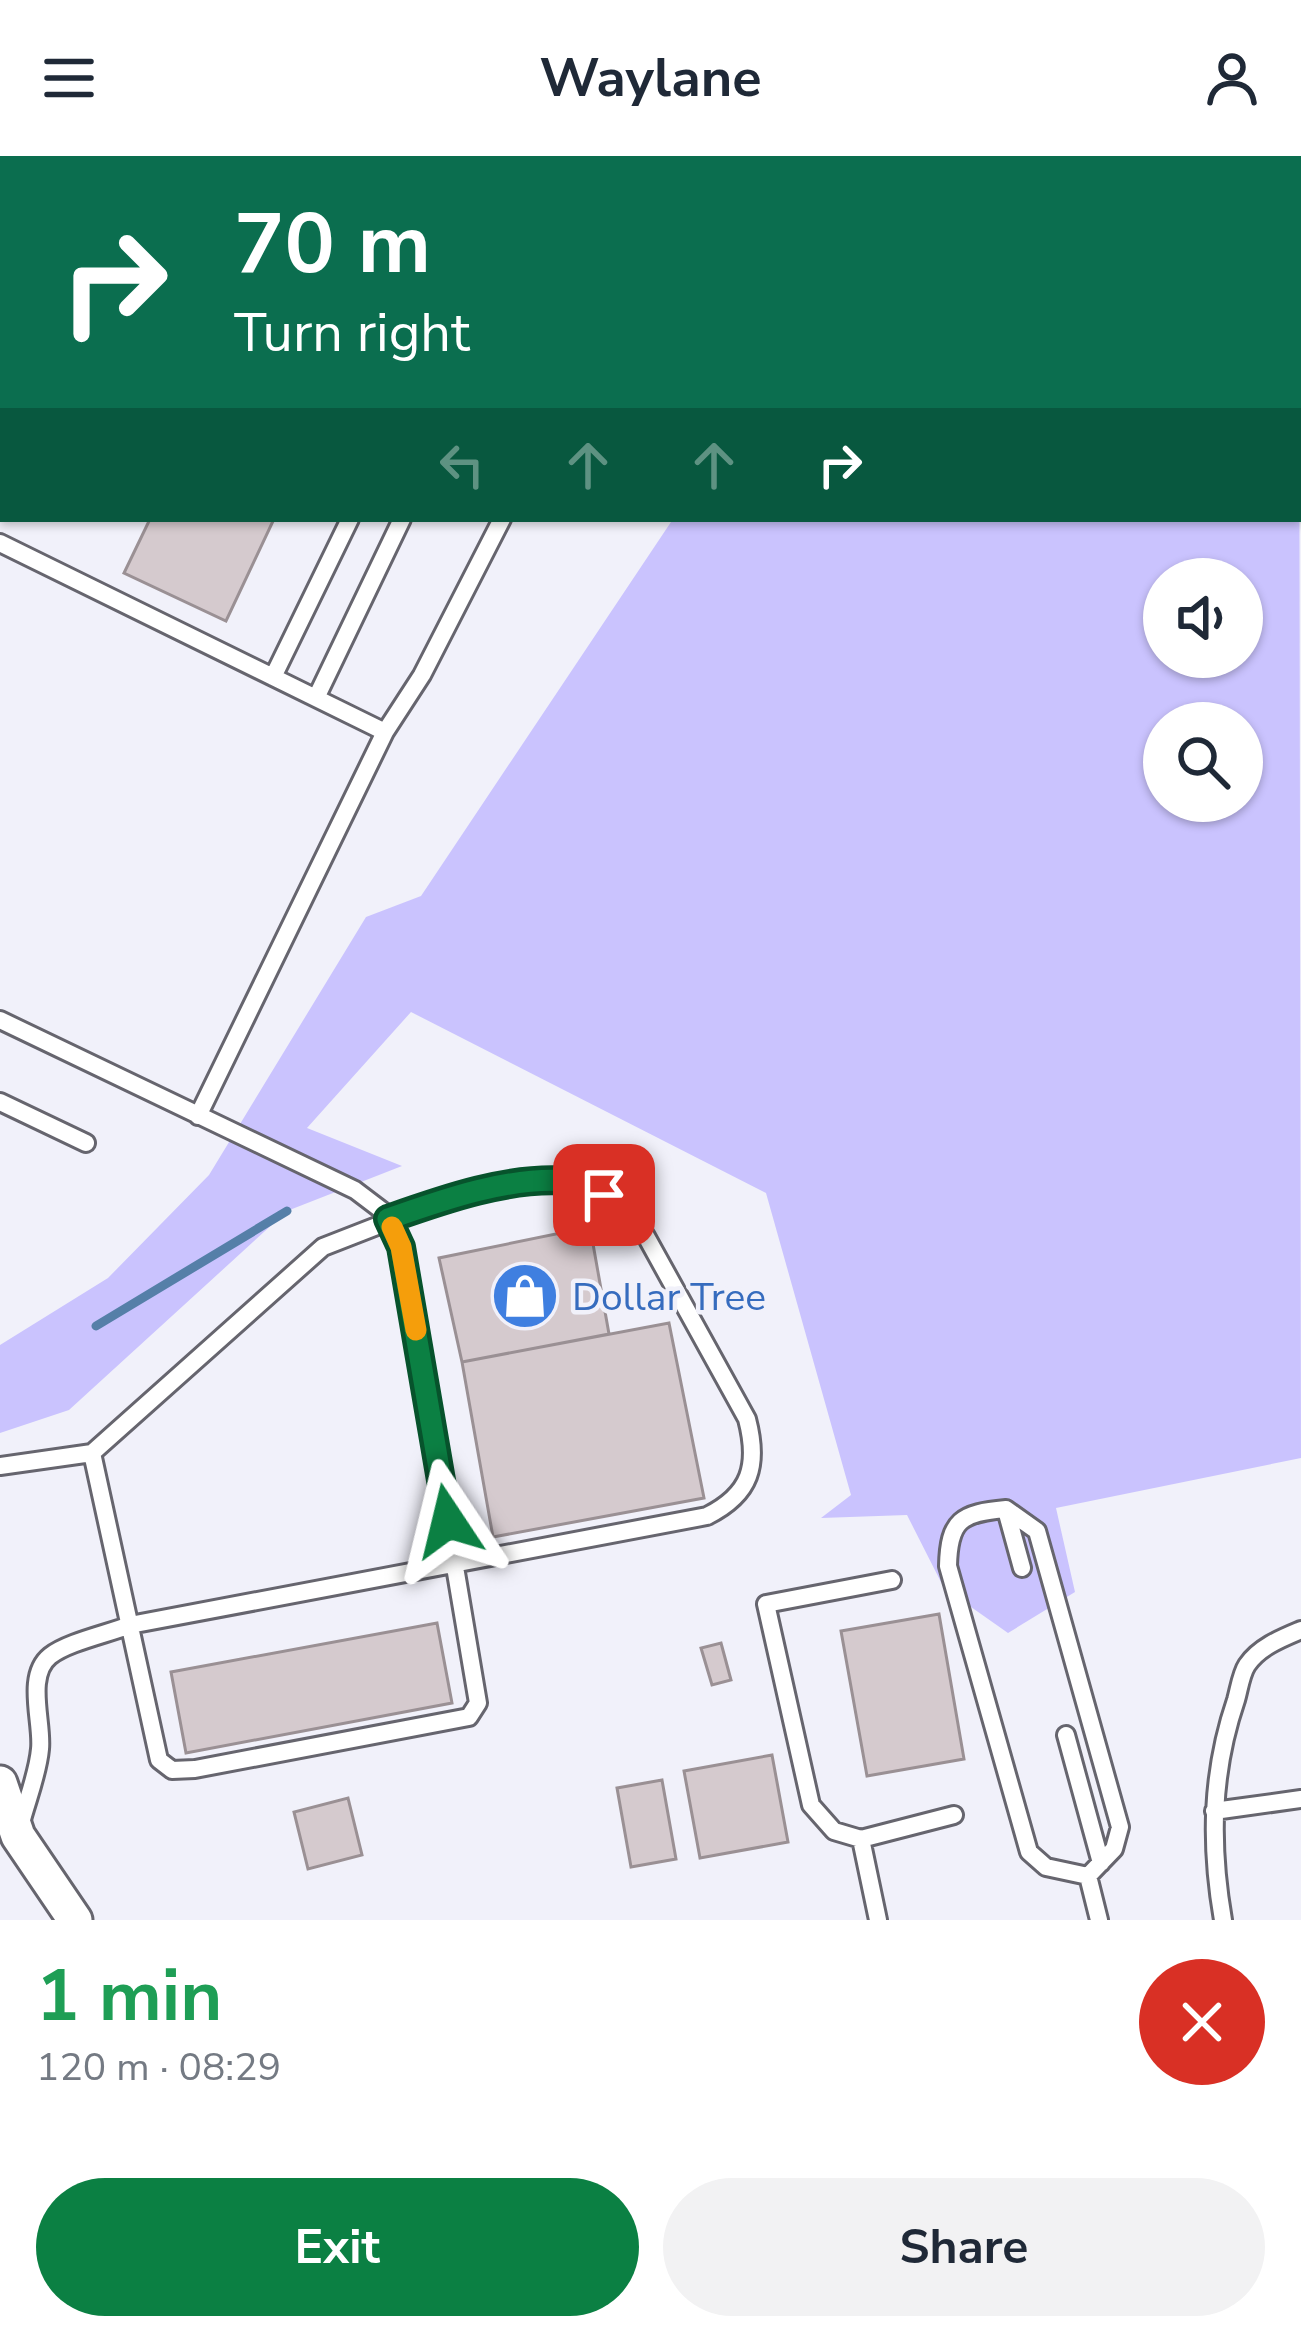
<!DOCTYPE html>
<meta charset="utf-8">
<style>
body{margin:0;font-family:"Nunito Sans",sans-serif;background:#f2f2f3;color:#1f2937;height:100vh;display:flex;flex-direction:column;font-size:45px;white-space:nowrap}
*{box-sizing:border-box;margin:0}
p{font-size:39px;color:#747a83}
.icon{flex:none;width:66px;height:66px;fill:none;stroke:currentColor;stroke-width:2;stroke-linecap:round;stroke-linejoin:round}
.map{position:relative;height:1764px;overflow:hidden}
.drawer{display:flex;flex-direction:column;background:#fff;flex:1}
.drawer>*{flex:none}
.guide{position:absolute;left:0px;top:0px;width:1302px;height:366px;box-shadow:0 3px 9px #0004;background:#0b6e4f;color:#fff;overflow:hidden}
.buttons{position:absolute;left:1143px;top:402px;display:grid;gap:24px}
.buttons a{display:grid;place-items:center;width:120px;height:120px;border-radius:50%;background:#fff;box-shadow:0 3px 9px #0004;font-size:60px}
.pin{position:absolute;display:grid;place-items:center;width:102px;height:102px;color:#fff;margin:-51px;border-radius:24px;box-shadow:0 6px 18px #0006}
.me{position:absolute;width:132px;margin:-66px;rotate:350deg;stroke-linejoin:round;filter:drop-shadow(0 0 9px #0008)}
.turn{display:flex;align-items:center;gap:42px;height:252px;padding:0 36px;font-size:54px}
.turn .icon{width:156px;height:156px;stroke-width:2.5}
.turn b{display:block;font-size:84px;line-height:102px}
.lanes{display:flex;align-items:center;height:114px;padding:0 36px;background:#0003;justify-content:center;gap:60px;direction:ltr}
.lanes .off{opacity:.35}
.round{display:grid;place-items:center;flex:none;width:126px;height:126px;border-radius:63px;background:#f2f2f3}
.headline{display:flex;align-items:center;justify-content:space-between;height:204px;padding:0 36px}
h1{font-size:72px;font-weight:700;line-height:90px;color:#1e9e55}
.cta{display:flex;gap:24px;margin-top:auto;padding:24px 36px}
.cta a{flex:1;height:138px;border-radius:72px;background:#0b8043;color:#fff;font-size:48px;font-weight:700;line-height:138px;text-align:center}
.cta a+a{background:#f2f2f3;color:#1f2937}
header{display:flex;justify-content:space-between;align-items:center;height:156px;padding:0 36px;background:#fff;font-size:54px;font-weight:700}
.map>svg:first-child{display:block}
.green{fill:#cac3fe;fill-rule:evenodd}
.lines{fill:none;stroke-linecap:round;stroke-linejoin:round}
.stream{stroke:#557fa8;stroke-width:9}
.building{fill:#d5cace;stroke:#9a9094;stroke-width:3}
.lane-casing{stroke:#66656e;stroke-width:22}
.street-casing{stroke:#66656e;stroke-width:39}
.highway-casing{stroke:#d0d0d0;stroke-width:66}
.lane{stroke:#fff;stroke-width:16}
.street{stroke:#fff;stroke-width:33}
.highway{stroke:#f892a6;stroke-width:60}
.route-casing{stroke:#07532c;stroke-width:30}
.route{stroke:#0b8043;stroke-width:21}
.slow{stroke:#f59e0b;stroke-width:21}
.labels{text-anchor:middle;stroke-width:9;stroke-linejoin:round;paint-order:stroke}
.shop-label{font-size:39px;fill:#366cbe;stroke:#f1f1fa;text-anchor:start}
</style>
<header><svg class="icon" aria-label="menu" viewBox="0 0 24 24"><path d="M4 6h16M4 12h16M4 18h16"/></svg>Waylane<svg class="icon" aria-label="person" viewBox="0 0 24 24"><circle cx="12" cy="8" r="4"/><path d="M4 21q1-7 8-7t8 7"/></svg></header>
<div class="map">
<svg width="1301" height="1764" viewBox="0 0 1301 1764">
<rect width="100%" height="100%" fill="#f1f1fa"/>
<path class="green" d="M916,0H1146L1152,3H914Z
M1299,73L1301,1302L1056,1352L1075,1436L1008,1477L944,1432L907,1359L821,1362L851,1339L766,1037L411,856L307,972L402,1010L287,1055L69,1254L0,1277V1189L108,1122L209,1019L366,761L421,740L673,363H1299ZM1164,423H1242V501H1164ZM1164,567H1242V645H1164Z"/>
<g class="lines">
<path class="stream" d="M96,1170L287,1055"/>
</g>
<path class="building" d="M0,0H374L3,3L0,320Z
M150,363H274L226,465L124,417Z
M590,1071L609,1178L462,1206L439,1102Z
M669,1167L704,1342L493,1381L462,1206Z
M939,1458L964,1603L867,1620L841,1475Z
M437,1467L452,1547L186,1597L171,1516Z
M721,1487L731,1524L712,1529L701,1492Z
M772,1599L788,1686L700,1702L684,1615Z
M662,1624L676,1703L631,1711L617,1632Z
M348,1642L362,1699L308,1713L294,1656Z"/>
<g class="lines">
<defs>
<path id="lane" d="M409,3L410,0
M0,387L385,576
M273,521L350,363
M316,542L402,363
M0,864L355,1034L384,1056L401,1091L478,1547L469,1561L195,1613L172,1614L159,1604L92,1297
M0,946L86,987
M198,960L385,576L422,519L502,363
M0,1310L92,1297L323,1091L441,1045L517,1029L571,1025L603,1039L642,1073L747,1263C759,1309 751,1338 707,1360L130,1469C107,1478 68,1486 50,1500C25,1520 43,1567 40,1593C38,1617 27,1644 21,1667
M1006,1353L1037,1375L1120,1671L1114,1693L1088,1720L1046,1711L1029,1696L948,1410C949,1364 961,1357 1006,1353Z
M1006,1354L1022,1412
M1066,1579L1101,1707
M1214,1655L1301,1643
M861,1683L834,1675L811,1649L766,1448L892,1424
M1088,1720L1099,1764
M878,1764L861,1683L954,1659
M1223,1764C1210,1689 1211,1617 1236,1544C1239,1534 1241,1518 1247,1509C1259,1491 1282,1482 1301,1474"/>
<path id="street" d="M0,1627L18,1680L75,1764"/>
<path id="highway" d="M1146,0L1152,3
M1299,73L1301,74"/>
</defs>
<use href="#lane" class="lane-casing"/>
<use href="#street" class="street-casing"/>
<use href="#highway" class="highway-casing"/>
<use href="#lane" class="lane"/>
<use href="#street" class="street"/>
<use href="#highway" class="highway"/>
</g>
<g class="lines">
<defs>
<path id="route" d="M448,1365L401,1091L388,1063C442,1044 509,1020 568,1025C579,1026 593,1034 604,1039"/>
</defs>
<use href="#route" class="route-casing"/>
<use href="#route" class="route"/>
<path class="slow" d="M392,1071L401,1091L416,1174"/>
</g>
<defs>
<symbol id="shop-disc" viewBox="-11 -11 22 22"><circle r="9.5" fill="#3f7fe0" stroke="#f1f1fa"/><path d="M-5-2.5h2.3a2.7 3.5 0 0 1 5.4 0H5L5.5 6h-11ZM-1.5-2.5h3a1.5 2.3 0 0 0-3 0Z" fill="#fff"/></symbol>
</defs>
<g fill-rule="evenodd">
<use href="#shop-disc" x="487" y="1102" width="76" height="76"/>
</g>
<g class="labels">
<g class="shop-label">
<text x="572" y="1154">Dollar Tree</text>
</g>
</g>
</svg>
<div class="buttons">
<a><svg class="icon" aria-label="sound" viewBox="0 0 24 24"><path d="M4 9h4l5-4v14l-5-4H4zM17 9q2 3 0 6"/></svg></a>
<a><svg class="icon" aria-label="search" viewBox="0 0 24 24"><circle cx="10" cy="10" r="6"/><path d="M15 15l6 6"/></svg></a>
</div>
<div class="pin" style="left:604px;top:1039px;background:#d93025"><svg class="icon" aria-label="arrive" viewBox="0 0 24 24"><path d="M6 21V4h12l-3 4 3 4H6"/></svg></div>
<svg class="me" style="left:448px;top:1365px" viewBox="-20 -20 40 40"><path d="M0-17L14 15 0 8-14 15z" fill="#0b8043" stroke="#fff" stroke-width="4"/></svg>
<div class="guide">
<div class="turn"><svg class="icon" aria-label="right" viewBox="0 0 24 24"><path d="M7 20v-9h11M14 6l5 5-5 5"/></svg><div><b>70 m</b>Turn right</div></div>
<div class="lanes"><svg class="icon off" aria-label="left" viewBox="0 0 24 24"><path d="M17 20v-9H6M10 6l-5 5 5 5"/></svg><svg class="icon off" aria-label="ahead" viewBox="0 0 24 24"><path d="M12 20V5M6 11l6-6 6 6"/></svg><svg class="icon off" aria-label="ahead" viewBox="0 0 24 24"><path d="M12 20V5M6 11l6-6 6 6"/></svg><svg class="icon" aria-label="right" viewBox="0 0 24 24"><path d="M7 20v-9h11M14 6l5 5-5 5"/></svg></div>
</div>
</div>
<section class="drawer">
<div class="headline"><div><h1>1 min</h1><p>120 m · 08:29</p></div><a class="round" style="background:#d93025;color:#fff"><svg class="icon" aria-label="close" viewBox="0 0 24 24"><path d="M6 6l12 12M18 6L6 18"/></svg></a></div>
<div class="cta"><a>Exit</a><a>Share</a></div>
</section>
